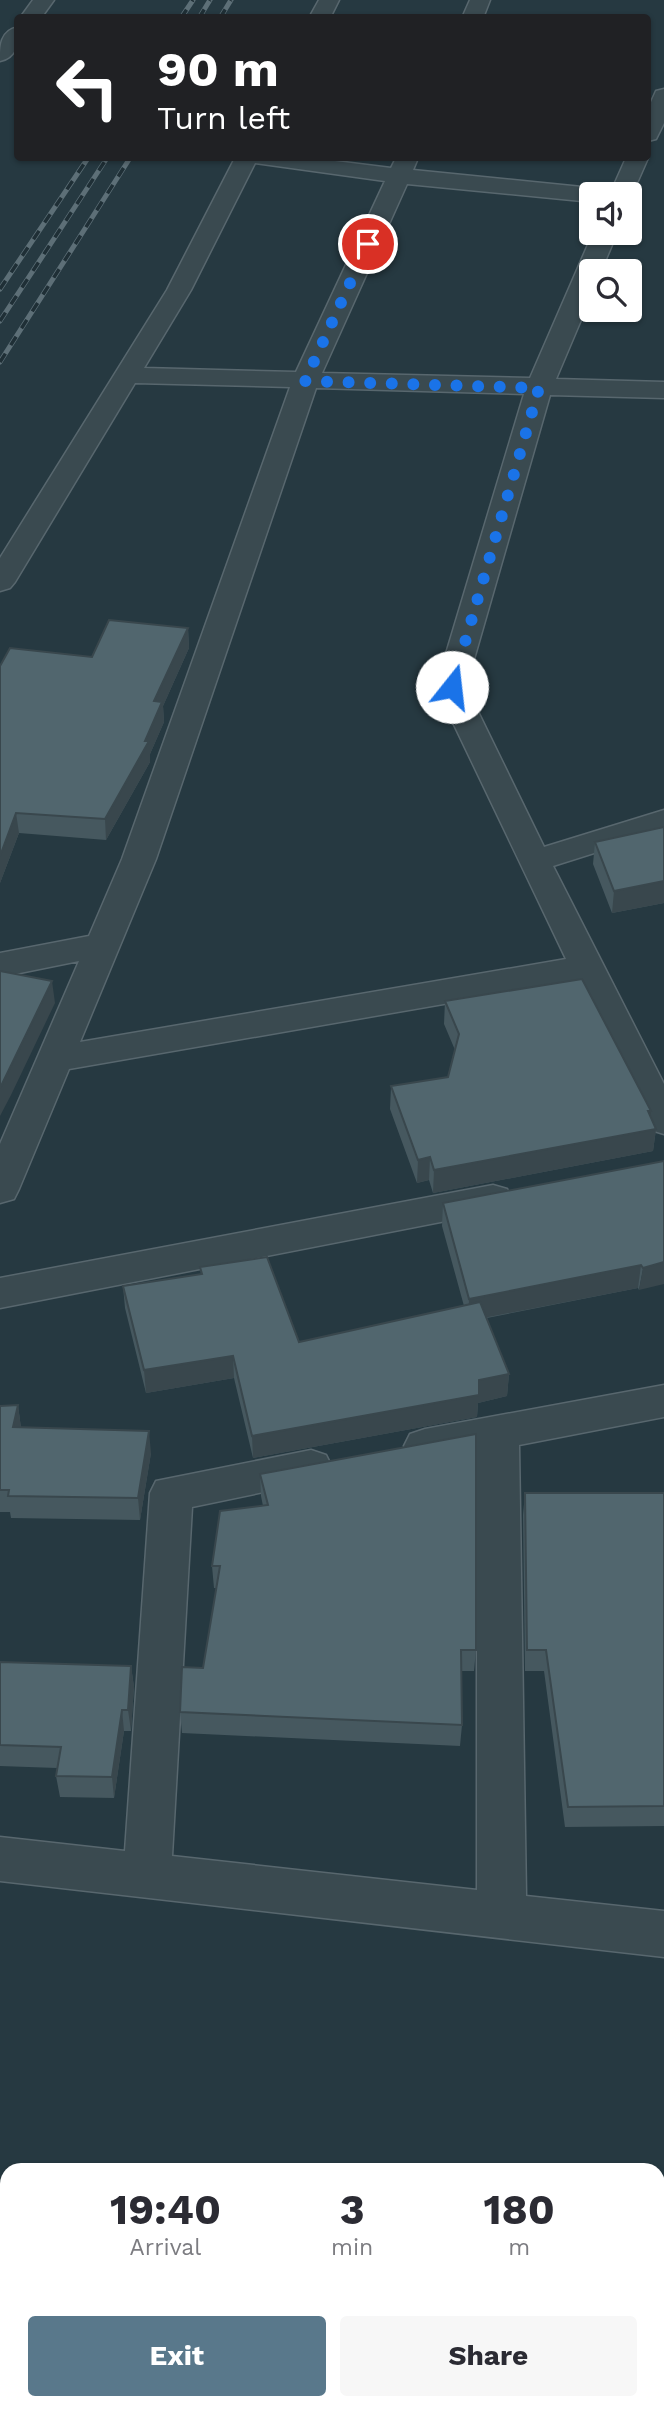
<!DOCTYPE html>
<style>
body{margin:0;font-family:"Work Sans",sans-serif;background:#f7f7f7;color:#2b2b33;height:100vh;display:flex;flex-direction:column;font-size:26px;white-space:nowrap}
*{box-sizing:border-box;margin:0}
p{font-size:23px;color:#7c7c81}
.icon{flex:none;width:38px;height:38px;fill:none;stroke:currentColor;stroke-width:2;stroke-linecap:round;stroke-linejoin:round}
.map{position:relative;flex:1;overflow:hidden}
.side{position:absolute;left:0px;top:2163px;width:665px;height:247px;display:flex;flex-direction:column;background:#fff;border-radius:21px 21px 0 0;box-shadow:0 2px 5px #0004}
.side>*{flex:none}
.banner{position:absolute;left:14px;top:14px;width:637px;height:147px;border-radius:7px;box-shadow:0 2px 5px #0004;background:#202124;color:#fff;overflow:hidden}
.controls{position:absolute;left:579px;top:182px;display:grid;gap:14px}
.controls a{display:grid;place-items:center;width:63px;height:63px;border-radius:7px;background:#fff;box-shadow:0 2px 5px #0004;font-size:35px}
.pin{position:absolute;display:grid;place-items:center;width:60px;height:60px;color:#fff;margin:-30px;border:4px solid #fff;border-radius:50%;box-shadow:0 2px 7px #0007}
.me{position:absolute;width:77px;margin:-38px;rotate:16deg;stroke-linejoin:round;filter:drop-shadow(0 0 5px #0008)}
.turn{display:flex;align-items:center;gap:24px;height:147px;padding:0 28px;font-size:32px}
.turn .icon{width:91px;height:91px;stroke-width:2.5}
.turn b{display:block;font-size:49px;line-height:60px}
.eta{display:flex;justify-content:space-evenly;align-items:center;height:119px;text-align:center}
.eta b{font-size:42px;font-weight:700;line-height:49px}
.button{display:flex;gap:14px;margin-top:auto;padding:14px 28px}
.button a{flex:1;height:80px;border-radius:7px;background:#59788b;color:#fff;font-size:28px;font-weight:700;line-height:80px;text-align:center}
.button a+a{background:#f7f7f7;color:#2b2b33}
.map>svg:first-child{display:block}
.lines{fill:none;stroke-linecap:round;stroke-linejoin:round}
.street-casing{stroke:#58676e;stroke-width:3}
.street{fill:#3a4a50;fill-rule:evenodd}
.rail-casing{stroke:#5d6f77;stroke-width:5}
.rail{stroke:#1f2f36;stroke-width:3.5;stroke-dasharray:10;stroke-linecap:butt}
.wall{fill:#46585f}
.shaded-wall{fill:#39474d}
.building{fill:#51666e;stroke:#39474d;stroke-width:2}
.route{stroke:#1a73e8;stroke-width:12;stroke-dasharray:0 21.6}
</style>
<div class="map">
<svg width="664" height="2409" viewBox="0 0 664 2409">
<rect width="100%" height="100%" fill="#263941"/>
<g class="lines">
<defs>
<path id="street" d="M33,0H54L41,18H20Z
M319,0H339L330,18H309Z
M470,0H490L483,18H462Z
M18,27C18,42 18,57 0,61C0,46 0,31 18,27Z
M664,89V123L656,139L648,141V109L656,91Z
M648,157V158L630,199V194H610L626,158Z
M235,158H311L391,168L396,158H418L413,170L592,188L600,190L603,194H592V202L407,184L322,373L530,378L593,233H617L601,271H592V294L556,379L664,382V398L550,395L466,687L544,847L664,810V831L553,866L664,1084V1134L651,1130L645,1121L576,981L69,1069L19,1189L14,1199L0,1203V1144L79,961L0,977V953L89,936L122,859L290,387L135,383L15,582L10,588L0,591V558L167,290ZM255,163L385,181L296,372L144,368L191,290ZM316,388L524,394L436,687L566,959L80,1042L156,859Z
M493,1185L507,1189L512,1199L507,1209L0,1308V1278Z
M664,1385V1417L519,1445L526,1896L664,1911V1957L0,1881V1837L125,1851L150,1493L156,1481L311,1450L326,1455L332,1467L326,1479L192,1507L172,1856L477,1890V1453L425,1463L410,1458L404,1446L410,1434L425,1429Z
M664,2241V2295L658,2296V2242Z
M7,2333V2389L0,2390V2334Z
M536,2403H592L593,2409H537Z"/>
</defs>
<use href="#street" class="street-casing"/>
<use href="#street" class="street"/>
<defs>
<path id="rail" d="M181,18L193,0
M199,18L210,0
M220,18L231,0
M0,289L88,158
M0,321L107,158
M0,362L130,158"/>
</defs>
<use href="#rail" class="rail-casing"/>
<use href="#rail" class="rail"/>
</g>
<path class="wall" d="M188,628L189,648L163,706L164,722L150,754V762L106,840L19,833L0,883V666L92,657Z
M664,827V903L612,913L593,864L595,842Z
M445,1001L651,1117L656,1129L653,1151L433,1193L429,1180L417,1183L390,1109L391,1086L448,1077L455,1050L444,1024Z
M664,1161L639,1290L638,1288L487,1318L509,1374L507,1396L478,1403L477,1417L253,1458L234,1378L146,1393L125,1308L123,1286L201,1274L200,1267L299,1342L464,1306L442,1226L443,1203Z
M18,1405L21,1428L151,1453L140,1520L11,1518L10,1512H0V1406Z
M260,1474L476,1650L474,1671H461L462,1725L460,1746L182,1733L180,1712L203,1668L216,1588H214L212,1566L263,1506L261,1496Z
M525,1493H664V1826L565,1827L544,1671H525L523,1515Z
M0,1662L131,1666L134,1687L131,1731H124L114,1798L60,1797L56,1776L57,1768L0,1766Z"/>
<path class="shaded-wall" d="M188,628L189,648L163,706L164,722L150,754V762L106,840L105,819L145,741L154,701Z
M16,813L19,833L0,883V856Z
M664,881V903L612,913L614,891Z
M52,981L55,1003L11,1095L0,1116V1088Z
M651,1111L649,1130L656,1129L653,1151L433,1193L434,1170Z
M430,1157L429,1180L417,1183L418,1160Z
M664,1262V1284L639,1290L643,1268Z
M641,1265L638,1288L468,1321L469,1299Z
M233,1356L234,1378L146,1393L144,1370Z
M509,1374L507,1396L478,1403L477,1417L253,1458L252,1436L479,1380Z
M18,1405L21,1428L13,1427Z
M149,1431L151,1453L140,1520L138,1498Z
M131,1666L134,1687L131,1731L128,1710Z
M122,1710L124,1731L114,1798L112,1777Z"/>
<path class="building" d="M109,620L188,628L154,701L162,702L145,741H149L105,819L16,813L0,856V666L10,648L92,657Z
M664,827V881L614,891L595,842Z
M0,971L52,981L0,1088Z
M582,979L651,1111H648L656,1129L434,1170L430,1157L418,1160L391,1086L448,1077L459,1034L445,1001Z
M664,1161V1262L643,1268L641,1265L469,1299L443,1203Z
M267,1257L299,1342L480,1302L509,1374L479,1380V1395L252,1436L233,1356L144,1370L123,1286L202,1274L200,1267Z
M18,1405L13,1427L149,1431L138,1498L8,1496L9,1490H0V1406Z
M476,1434V1650H461L462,1725L180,1712L182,1667L203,1668L220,1566H212L220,1511L268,1505L260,1474Z
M525,1493H664V1806L568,1807L546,1650H527Z
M0,1662L131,1666L128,1710H122L112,1777L56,1776L61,1747L0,1745Z"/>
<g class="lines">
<path class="route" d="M368,244L305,381L539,388L452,687"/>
</g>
</svg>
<div class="controls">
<a><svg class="icon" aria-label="sound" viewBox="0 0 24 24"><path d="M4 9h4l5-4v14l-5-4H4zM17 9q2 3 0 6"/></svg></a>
<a><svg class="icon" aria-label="search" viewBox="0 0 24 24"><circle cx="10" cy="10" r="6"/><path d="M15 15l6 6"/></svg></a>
</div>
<div class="pin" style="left:368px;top:244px;background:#d93025"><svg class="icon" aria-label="arrive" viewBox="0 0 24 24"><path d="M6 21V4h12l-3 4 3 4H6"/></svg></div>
<svg class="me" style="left:452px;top:687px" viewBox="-20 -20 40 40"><circle r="19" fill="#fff"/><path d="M0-13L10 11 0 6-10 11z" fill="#1a73e8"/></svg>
<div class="banner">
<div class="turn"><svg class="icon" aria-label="left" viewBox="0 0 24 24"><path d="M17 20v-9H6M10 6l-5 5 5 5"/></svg><div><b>90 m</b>Turn left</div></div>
</div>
<section class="side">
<div class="eta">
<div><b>19:40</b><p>Arrival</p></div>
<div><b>3</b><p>min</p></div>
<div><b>180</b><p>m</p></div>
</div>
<div class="button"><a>Exit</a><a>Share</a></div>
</section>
</div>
